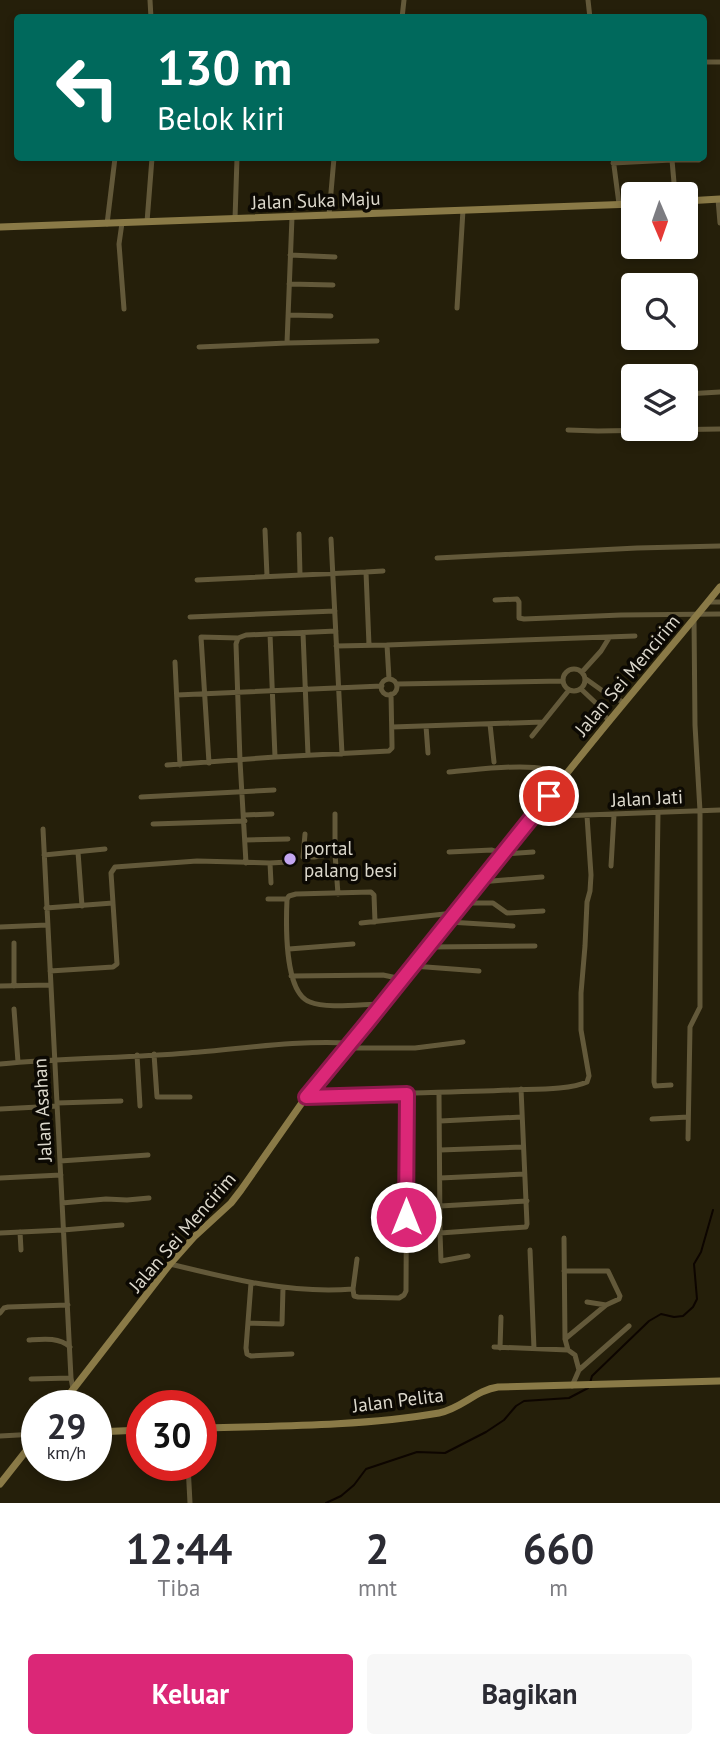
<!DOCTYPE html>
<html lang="id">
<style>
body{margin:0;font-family:"PT Sans",sans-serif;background:#f7f7f7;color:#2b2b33;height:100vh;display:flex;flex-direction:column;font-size:26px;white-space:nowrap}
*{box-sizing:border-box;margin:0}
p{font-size:23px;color:#7c7c81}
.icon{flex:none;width:38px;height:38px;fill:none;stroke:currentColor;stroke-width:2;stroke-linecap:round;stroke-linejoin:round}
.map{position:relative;height:1503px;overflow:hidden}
.sheet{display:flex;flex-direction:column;background:#fff;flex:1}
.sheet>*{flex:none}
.guide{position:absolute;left:14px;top:14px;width:693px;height:147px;border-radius:7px;box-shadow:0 4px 10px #0003;background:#00695c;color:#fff;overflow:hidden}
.needle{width:46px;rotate:178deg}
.tools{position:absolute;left:621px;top:182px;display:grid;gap:14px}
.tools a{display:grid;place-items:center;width:77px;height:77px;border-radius:7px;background:#fff;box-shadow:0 4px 10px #0003;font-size:35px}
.speed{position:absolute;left:21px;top:1390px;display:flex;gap:14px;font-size:35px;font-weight:700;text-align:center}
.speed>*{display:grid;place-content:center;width:91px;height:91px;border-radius:50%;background:#fff;box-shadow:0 4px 10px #0003;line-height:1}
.speed small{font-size:18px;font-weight:400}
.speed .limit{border:10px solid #d22;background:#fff;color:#111}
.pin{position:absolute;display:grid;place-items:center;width:60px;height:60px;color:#fff;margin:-30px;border:4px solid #fff;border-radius:50%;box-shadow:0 2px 7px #0007}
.me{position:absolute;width:77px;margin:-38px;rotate:0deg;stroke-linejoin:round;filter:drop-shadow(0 0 5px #0008)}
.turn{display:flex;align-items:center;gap:24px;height:147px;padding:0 28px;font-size:32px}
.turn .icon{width:91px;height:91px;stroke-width:2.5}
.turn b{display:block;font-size:49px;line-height:60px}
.eta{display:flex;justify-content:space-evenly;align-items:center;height:119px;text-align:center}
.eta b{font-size:42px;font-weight:800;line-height:49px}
.action{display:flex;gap:14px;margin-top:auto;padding:14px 28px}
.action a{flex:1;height:80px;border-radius:7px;background:#db2777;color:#fff;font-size:28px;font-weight:800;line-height:80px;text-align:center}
.action a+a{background:#f7f7f7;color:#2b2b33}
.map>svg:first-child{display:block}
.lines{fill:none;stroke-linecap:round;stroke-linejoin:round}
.stream{stroke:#0d0500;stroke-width:2}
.street{stroke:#63593a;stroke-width:5}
.secondary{stroke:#8a7a47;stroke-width:7}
.route-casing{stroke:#8e194d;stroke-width:18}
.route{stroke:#db2777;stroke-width:12}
.poi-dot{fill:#c4a7f1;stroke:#0c0903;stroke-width:2.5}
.labels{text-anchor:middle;stroke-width:7;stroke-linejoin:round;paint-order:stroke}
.street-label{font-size:19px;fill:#dcd8cc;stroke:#0c0903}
.poi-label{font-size:19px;fill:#dcd8cc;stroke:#0c0903;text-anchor:start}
</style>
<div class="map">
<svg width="720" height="1503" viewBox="0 0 720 1503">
<rect width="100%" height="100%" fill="#251f0a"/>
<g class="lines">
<path class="stream" d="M590,1383L592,1376L649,1321L661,1314L674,1317L683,1316L693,1307L697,1299L694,1264L701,1252L713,1210
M326,1503L341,1496L354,1485L366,1469L417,1452L445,1453L486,1432L504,1420L516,1406L524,1401L569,1398L588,1388"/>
<path class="street" d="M150,0L151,18
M588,0L590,18
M402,18L404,0
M704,62H720
M613,158L619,204
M613,163L672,160V158
M675,194L672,160H699L701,158
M718,199L720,223
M329,215L334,158
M292,217L287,343L377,341
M235,219L237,158
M147,222L152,158
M122,223L119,244L124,309
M107,224L115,158
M290,255L335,257
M289,284L333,285
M457,308L463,210
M288,315L331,316
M199,347L287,343
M686,394L720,392
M568,430L598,431L720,429
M265,530L267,576
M299,534L300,575
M331,539L342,754
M437,558L637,548L720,546
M366,572L383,571
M197,580L366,572L369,645
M495,600L517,599L519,602V618L524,619L621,615L720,614
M708,602H720
M190,617L335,611
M303,633L308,755
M270,634L275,757
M238,638L236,644L240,761L246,863
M336,646L387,645
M175,662L180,765
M563 680a11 11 0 1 1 22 0a11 11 0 1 1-22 0Z
M582,672L601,651L609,638
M389,679L387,645L635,636
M586,679L607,694L623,702
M381 687a8 8 0 1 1 16 0a8 8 0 1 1-16 0Z
M397,684L563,681
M581,689L598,705L609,722
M177,695L382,686
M490,724L494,762
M426,726L428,753
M392,727L543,722
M532,736L569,690
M209,763L201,637L238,638L246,635L336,631
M167,765L275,757L389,751L392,748V745L391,694
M449,772C478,770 539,760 564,775
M141,797L274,790
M658,813L654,1082L655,1086L671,1085
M335,814V854L338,894
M244,815L272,814
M533,817L720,810
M153,824L245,821
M43,829L71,1378L73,1389
M305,834L303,857H314L335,854
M245,840L288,839
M78,852L82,906
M449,852L492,850L503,854L533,852
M44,855L105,849
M270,863L271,883
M611,866L614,815
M480,882L542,877
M268,899H287L289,896L296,894L371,892L374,895L375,922
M287,899C286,922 284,993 310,1002C326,1009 363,1004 382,1004
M463,903H493L507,913L543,911
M46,908L113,903
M449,922L513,926
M361,923L454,913
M0,927L47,925
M14,943V986
M428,947L535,946
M289,949L353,944
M413,966L479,971
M50,971L113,967L117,964L111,873L115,867L197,861L270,863L288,862
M291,976L383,975L402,979
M0,986L51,985
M14,1009L18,1062
M346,1048H415L463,1042
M154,1054L157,1097H190
M137,1055L140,1106
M0,1064C63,1058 126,1058 188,1053C242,1049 295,1040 349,1043
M439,1093L440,1233L441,1261L468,1256
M306,1097C374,1093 443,1093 512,1090C532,1089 570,1090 587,1082L589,1076L581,1030V993L585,946L587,902L590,891L591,875L587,816
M57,1103L121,1101
M0,1109L57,1106
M652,1119L688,1117
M440,1121L522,1117
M688,1139L690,1027L700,1007V811L695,725L694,619
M440,1150L523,1147
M60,1161L148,1155
M0,1178L61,1175
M440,1178L525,1174
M62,1203L106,1199L127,1200L149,1198
M440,1206L527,1201
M20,1232L21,1250
M0,1233L63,1230L122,1225
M440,1233L526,1227L527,1224L521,1089
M564,1238L565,1339L568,1350
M530,1250L534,1349
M170,1264C231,1279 290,1294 353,1289L354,1296L358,1297L399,1298L404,1295L406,1291L407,1094
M564,1271H608L620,1296L619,1299L606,1305L587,1302
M251,1283L246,1348L247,1354L251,1356L292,1354
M353,1289L357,1259
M0,1313L4,1308L8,1307L68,1305
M248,1323L282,1324L283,1288
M565,1339L606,1305
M29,1340C43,1339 59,1337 70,1347
M494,1347L568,1350L575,1355L579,1370
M500,1348L501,1317
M31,1379L71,1378
M572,1386L579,1370L629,1326
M0,1436L37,1434
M188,1465L190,1503"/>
<path class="secondary" d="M686,201L720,199
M0,227L634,204
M61,1405L170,1264L194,1237L231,1203L241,1190L306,1097L533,817C592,738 658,664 720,587
M201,1428C279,1426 363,1426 439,1413C461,1409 476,1390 498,1387L720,1381
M96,1432L142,1430
M0,1484L37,1437"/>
</g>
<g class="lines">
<defs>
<path id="route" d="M406,1217L407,1094L306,1097L367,1023L549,796"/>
</defs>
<use href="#route" class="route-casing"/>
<use href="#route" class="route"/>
</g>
<circle class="poi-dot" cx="290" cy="859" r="7"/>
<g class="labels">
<g class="street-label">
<text transform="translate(316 200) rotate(-2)" y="7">Jalan Suka Maju</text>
<text transform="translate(627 675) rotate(-50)" y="7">Jalan Sei Mencirim</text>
<text transform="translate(647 798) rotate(-3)" y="7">Jalan Jati</text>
<text transform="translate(42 1110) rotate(-93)" y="7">Jalan Asahan</text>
<text transform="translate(182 1232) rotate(-49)" y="7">Jalan Sei Mencirim</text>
<text transform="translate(398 1400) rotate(-7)" y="7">Jalan Pelita</text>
</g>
<g class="poi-label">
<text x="304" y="855">portal<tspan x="304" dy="22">palang besi</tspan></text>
</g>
</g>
</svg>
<div class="tools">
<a><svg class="needle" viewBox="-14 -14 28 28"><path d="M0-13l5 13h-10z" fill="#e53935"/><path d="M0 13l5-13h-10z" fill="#7c7c81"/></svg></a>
<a><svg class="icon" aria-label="search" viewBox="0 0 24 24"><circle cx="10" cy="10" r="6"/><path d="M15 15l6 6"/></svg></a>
<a><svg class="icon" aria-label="layers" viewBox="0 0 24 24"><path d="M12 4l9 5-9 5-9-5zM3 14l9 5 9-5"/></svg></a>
</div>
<div class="speed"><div>29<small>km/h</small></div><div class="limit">30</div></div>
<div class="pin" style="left:549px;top:796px;background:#d93025"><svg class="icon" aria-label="arrive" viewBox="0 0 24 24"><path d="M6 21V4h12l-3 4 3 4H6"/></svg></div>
<svg class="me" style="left:406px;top:1217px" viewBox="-20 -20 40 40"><circle r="17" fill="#db2777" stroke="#fff" stroke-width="3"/><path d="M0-11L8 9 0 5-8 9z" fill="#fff"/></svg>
<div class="guide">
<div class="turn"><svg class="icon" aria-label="left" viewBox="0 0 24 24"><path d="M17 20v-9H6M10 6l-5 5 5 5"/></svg><div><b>130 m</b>Belok kiri</div></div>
</div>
</div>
<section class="sheet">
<div class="eta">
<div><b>12:44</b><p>Tiba</p></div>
<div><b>2</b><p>mnt</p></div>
<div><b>660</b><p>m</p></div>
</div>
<div class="action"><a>Keluar</a><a>Bagikan</a></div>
</section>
